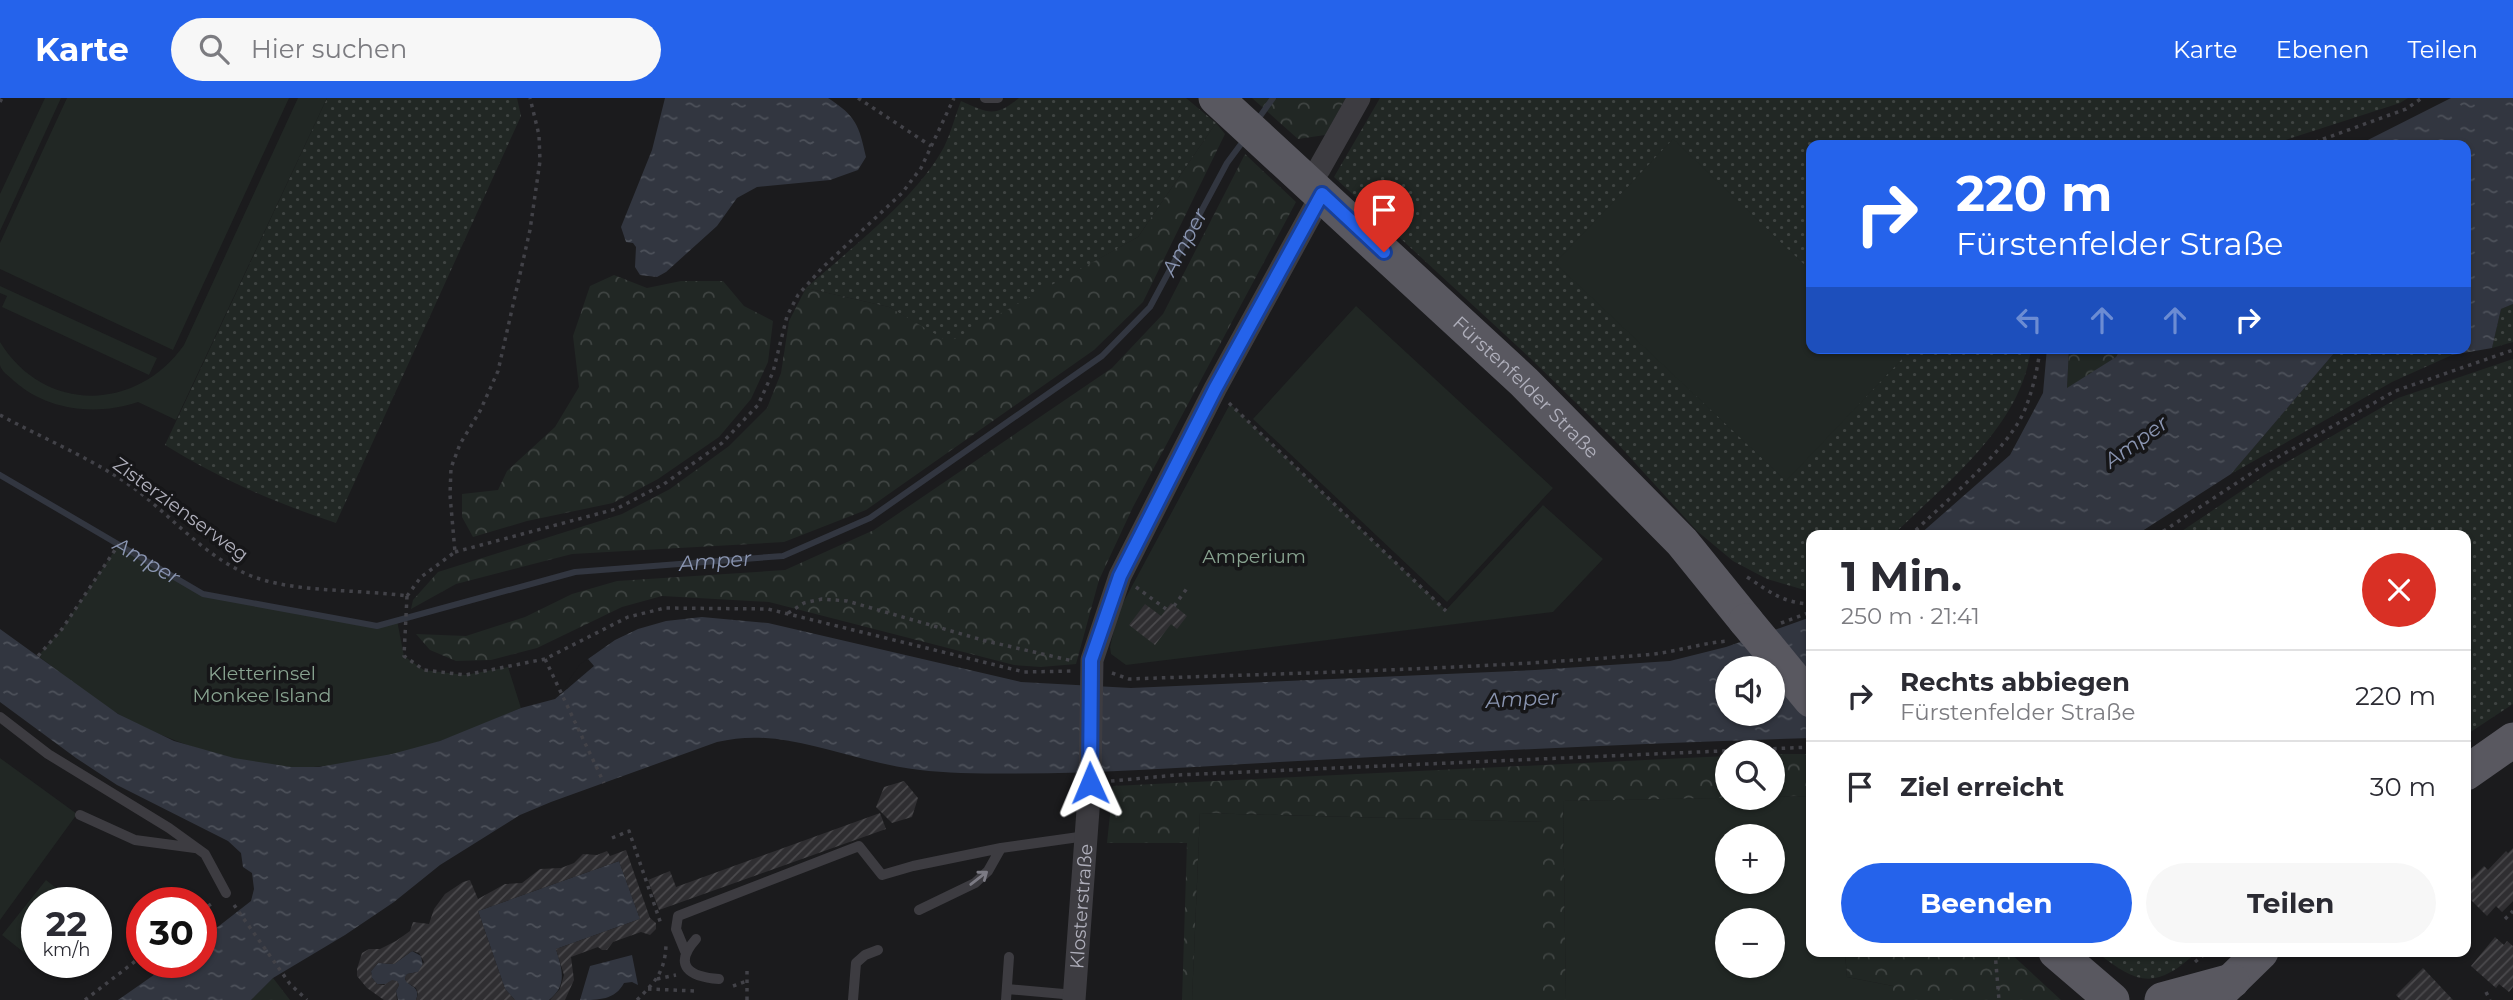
<!DOCTYPE html>
<html lang="de">
<meta charset="utf-8">
<style>
body{margin:0;font-family:Montserrat,sans-serif;background:#f7f7f7;color:#2b2b33;height:100vh;display:flex;flex-direction:column;font-size:26px;white-space:nowrap}
*{box-sizing:border-box;margin:0}
p{font-size:23px;color:#7c7c81}
.icon{flex:none;width:38px;height:38px;fill:none;stroke:currentColor;stroke-width:2;stroke-linecap:round;stroke-linejoin:round}
.map{position:relative;flex:1;overflow:hidden}
.panel{position:absolute;left:1806px;top:432px;width:665px;height:427px;display:flex;flex-direction:column;background:#fff;border-radius:14px;box-shadow:0 2px 5px #0004}
.panel>*{flex:none}
.hud{position:absolute;left:1806px;top:42px;width:665px;height:214px;border-radius:14px;box-shadow:0 2px 5px #0004;background:#2563eb;color:#fff;overflow:hidden}
.controls{position:absolute;left:1715px;top:558px;display:grid;gap:14px}
.controls a{display:grid;place-items:center;width:70px;height:70px;border-radius:50%;background:#fff;box-shadow:0 2px 5px #0004;font-size:35px}
.speed{position:absolute;left:21px;top:789px;display:flex;gap:14px;font-size:35px;font-weight:700;text-align:center}
.speed>*{display:grid;place-content:center;width:91px;height:91px;border-radius:50%;background:#fff;box-shadow:0 2px 5px #0004;line-height:1}
.speed small{font-size:18px;font-weight:400}
.speed .limit{border:10px solid #d22;background:#fff;color:#111}
.pin{position:absolute;display:grid;place-items:center;width:60px;height:60px;color:#fff;margin:-72px -30px;border-radius:50% 50% 50% 0;rotate:-45deg;box-shadow:0 0 7px #0007}
.pin .icon{rotate:45deg}
.me{position:absolute;width:77px;margin:-38px;rotate:359deg;stroke-linejoin:round;filter:drop-shadow(0 0 5px #0008)}
.turn{display:flex;align-items:center;gap:24px;height:147px;padding:0 35px;font-size:32px}
.turn .icon{width:91px;height:91px;stroke-width:2.5}
.turn b{display:block;font-size:49px;line-height:60px}
.lanes{display:flex;align-items:center;height:66px;padding:0 35px;background:#0003;justify-content:center;gap:35px;direction:ltr}
.lanes .off{opacity:.35}
.round{display:grid;place-items:center;flex:none;width:74px;height:74px;border-radius:37px;background:#f7f7f7}
.headline{display:flex;align-items:center;justify-content:space-between;height:119px;padding:0 35px}
h1{font-size:42px;font-weight:700;line-height:52px}
.cta{display:flex;gap:14px;margin-top:auto;padding:14px 35px}
.cta a{flex:1;height:80px;border-radius:42px;background:#2563eb;color:#fff;font-size:28px;font-weight:700;line-height:80px;text-align:center}
.cta a+a{background:#f7f7f7;color:#2b2b33}
ul{padding:0;list-style:none}
li{display:flex;align-items:center;gap:21px;height:91px;padding:0 35px;border-top:2px solid #e1e1e2}
li div{flex:1}
li b{display:block;font-size:26px}
li em{font-style:normal}
header{display:flex;align-items:center;gap:42px;box-sizing:border-box;height:98px;padding:0 35px;background:#2563eb;color:#fff}
header strong{font-size:33px}
nav{display:flex;gap:38px;margin-inline-start:auto;font-size:24px}
.search{width:490px;height:63px;background:#f7f7f7;display:flex;align-items:center;gap:18px;box-sizing:border-box;padding:0 24px;border-radius:38px;color:#7c7c81;font-size:26px}
.map>svg:first-child{display:block}
.grass{fill:url(#grass-dots)}
.forest{fill:url(#forest-crowns)}
.park{fill:#212724;fill-rule:evenodd}
.water{fill:url(#water-ripples);fill-rule:evenodd}
.pier{fill:#1b1b1d}
.lines{fill:none;stroke-linecap:round;stroke-linejoin:round}
.stream{stroke:#323640;stroke-width:6}
.building{fill:url(#building-hatch)}
.path{stroke:#424248;stroke-width:3.5;stroke-dasharray:3.5 5;stroke-linecap:butt}
.service{stroke:#3d3c41;stroke-width:10}
.minor{stroke:#3d3c41;stroke-width:23}
.primary{stroke:#595860;stroke-width:35}
.primary-bridge{stroke:#595860;stroke-width:35}
.oneway{stroke:#7c7b84}
.route-casing{stroke:#184099;stroke-width:18}
.route{stroke:#2563eb;stroke-width:12}
.labels{text-anchor:middle;stroke-width:7;stroke-linejoin:round;paint-order:stroke}
.street-label{font-size:19px;fill:#afafbb;stroke:#161618}
.park-label{font-size:19px;fill:#88a390;stroke:#161618}
.water-label{font-size:21px;font-style:italic;fill:#8a95b1;stroke:#161618}
</style>
<header>
<strong>Karte</strong>
<div class="search"><svg class="icon" aria-label="search" viewBox="0 0 24 24"><circle cx="10" cy="10" r="6"/><path d="M15 15l6 6"/></svg>Hier suchen</div>
<nav><a>Karte</a><a>Ebenen</a><a>Teilen</a></nav>
</header>
<div class="map">
<svg width="2513" height="902" viewBox="0 0 2513 902">
<defs>
<pattern id="grass-dots" width="8" height="8" patternUnits="userSpaceOnUse" patternTransform="scale(1.75)"><rect width="8" height="8" fill="#212724"/><path d="M2 2h.1M6 6h.1" fill="none" stroke="#3f4442" stroke-width="1.8" stroke-linecap="round"/></pattern>
<pattern id="forest-crowns" width="20" height="18" patternUnits="userSpaceOnUse" patternTransform="scale(1.75)"><rect width="20" height="18" fill="#212724"/><path d="M2 6a3 3 0 1 1 6 0M12 15a3 3 0 1 1 6 0" fill="none" stroke="#3f4442"/></pattern>
<pattern id="water-ripples" width="26" height="14" patternUnits="userSpaceOnUse" patternTransform="scale(1.75)"><rect width="26" height="14" fill="#323640"/><path d="M2 4q2-2 4 0t4 0M15 11q2-2 4 0t4 0" fill="none" stroke="#4d515a"/></pattern>
<pattern id="building-hatch" width="6" height="6" patternUnits="userSpaceOnUse" patternTransform="scale(1.75)"><rect width="6" height="6" fill="#2f2e31"/><path d="M-1 1l2-2M0 6l6-6M5 7l2-2" fill="none" stroke="#4b4a4d"/></pattern>
</defs>
<rect width="100%" height="100%" fill="#1b1b1d"/>
<path class="grass" d="M327,0H517L521,18L336,425C273,404 222,382 165,347Z
M1019,0H1186L1216,25L1138,139L949,245L889,209L806,190C850,151 916,101 944,49C951,35 955,18 961,3C988,15 995,20 1019,0Z
M1380,0H2408L2400,5L2270,47H1811V250H2031C2022,328 1945,386 1893,437L1811,438V492L1808,493L1767,481L1733,463L1697,433L1616,344L1530,260L1334,79Z
M2513,206V244L2492,250L2501,211Z
M2353,250H2443L2452,257L2392,284L2231,376L2335,254Z
M2513,261V606L2466,637V438L2176,437L2271,373L2398,300Z
M2097,854H2197C2157,891 2138,888 2097,854Z"/>
<path class="forest" d="M1252,0H1346L1325,37L1298,41Z
M1216,25L1225,36L1143,204L1094,252L866,412L784,444L572,456L456,486L411,511L413,502L438,474L622,416L670,391L729,348L767,310L781,275L789,223L806,190L889,209L949,244L1138,139Z
M1245,56L1296,104L1133,409L1099,482L1076,566L1041,569L1014,567L769,504L662,498L622,509L537,550L491,562L456,563L430,552L416,536L466,538L525,519L572,496L617,483L785,472L874,432L1112,270L1163,216Z
M614,177L647,190L681,183H723L744,208L773,223L768,264L751,301L719,339L658,381L613,405L527,423L473,439L462,419V396L498,392L507,373L555,329L579,289L573,238L590,188Z
M2069,250H2121L2116,259L2067,291Z
M1773,656H1811V698L1773,699Z
M1727,658V700L1563,703L1566,902H1543L1542,724L1200,715L1192,902H1182L1187,745H1107L1113,688Z
M1845,854H2009L2061,902H1893V888L1847,879Z
M273,880L290,902H251Z"/>
<path class="park" d="M45,0H61L0,133V96Z
M67,0H289L173,252L0,171V145Z
M298,0H327L176,322L138,304C96,318 48,313 14,283C9,278 1,273 0,267C0,260 0,251 0,244C44,316 137,314 184,247Z
M1673,41L1811,173V250H1893L1903,260L1786,383L1555,165Z
M0,188L157,260L149,277L2,209L7,198L0,195Z
M1356,208L1553,390L1447,504L1253,321Z
M1230,306L1446,512L1543,407L1603,461L1553,514L1126,567L1111,556L1110,549L1118,514Z
M119,446L204,496L377,528L397,522L404,558L424,572L465,577L508,569L521,610C495,621 469,633 443,642C407,656 329,672 291,669C233,665 171,645 120,617C91,601 64,577 38,558L62,531Z
M0,660L77,716L0,822Z
M1811,698V854H1845L1847,879L1893,888V902H1566L1563,703ZM1727,738H1773V784H1727ZM1727,822H1773V868H1727Z
M1200,715L1543,724V902H1192Z
M46,782L75,805H37V864L68,865L56,880L2,837Z"/>
<path class="water" d="M665,0H828C856,18 859,27 866,59L858,72L830,82L757,89L737,100L717,128L666,174L657,179L640,177L635,169L636,149L633,145L626,144L621,129L652,52Z
M2451,0H2513V206L2501,211L2492,250L2452,257L2443,250H2466V47H2358Z
M2047,250H2069L2067,290L2116,259L2121,250H2353L2335,254L2231,376L2136,437H1919L2010,357L2043,295Z
M702,519L768,525L1021,584L1131,590L1535,572L1670,563L1726,549L1811,519V640C1640,645 1469,654 1298,663C1186,669 1073,678 961,675C930,674 898,670 868,662C817,650 770,631 717,644L551,704L520,717L440,767L394,804L345,837L273,880L251,902H118L171,865L201,864V842L251,803L254,791L252,775L243,769L241,755L228,743L117,687L76,660L0,604V531L118,616L174,643L234,660L291,669H319L392,656L440,643L521,610L555,601L567,591L588,561L615,542L638,531L666,523ZM1727,570H1773V616H1727Z
M619,763L640,821L556,851C562,871 568,887 549,902H515L505,891L478,813Z
M412,853L421,858L423,868L418,874L407,876L405,881C410,890 421,888 416,902H398L396,893L399,887L397,883H391L386,886H377L372,880L371,873L378,865L394,866Z
M632,857L638,887L632,884L624,885C615,902 599,902 580,902L590,868Z"/>
<path class="pier" d="M588,561L594,568L567,591L565,588L580,566Z"/>
<g class="lines">
<g class="stream">
<path d="M1256,24L1273,0"/>
<path id="s1" d="M0,377L203,496L377,528L575,474L783,458L870,420L1102,258L1150,209L1227,65L1244,42"/>
</g>
</g>
<path class="building" d="M1171,505L1187,518L1177,531L1171,526L1155,547L1129,527L1145,506L1161,518Z
M904,683L918,700L912,719L892,725L876,709L884,689Z
M880,715L886,731L659,812L648,782L670,773L676,789Z
M2513,750V803L2502,814L2496,808L2487,818L2466,797V779L2470,782L2484,768L2488,772L2506,753L2508,755Z
M626,752L650,820L656,825V831L650,837L641,834L613,844L607,852H602L598,849L571,859L574,882L565,902H550L560,891L564,877L556,851L640,821L619,763L478,813L505,891L515,902H416L418,896L416,890L406,884L405,879L407,876L418,874L424,864L419,855L412,853L394,866L378,865L371,873L372,880L377,886L384,887L392,882L397,883L399,887L396,893L397,902H384L367,890L357,878V871L362,855L369,851H380L396,843L410,833L413,824L429,826L434,811L445,796L463,784L470,782L478,801L505,786L522,785L540,771L561,770L574,765L583,756L597,757L607,753L610,758Z
M2495,839L2504,847L2507,843L2513,848V889L2509,894L2499,886L2496,890L2471,868Z
M2423,870L2453,902H2401L2396,897Z"/>
<g class="lines">
<path class="path" d="M858,0L931,48
M0,4L2,0
M2307,47L2406,11L2422,0
M1229,305L1446,513
M0,317C44,341 100,364 139,394C176,423 209,462 254,479C299,495 358,491 407,498
M1910,438C1943,405 2010,351 2026,309C2033,290 2038,270 2040,250
M2156,438L2264,367L2395,293L2513,252
M455,454L616,411L664,386L722,345L758,307L773,274L787,218L798,197L822,170L902,95L921,70L954,0
M1747,479C1770,494 1783,505 1811,506
M1136,489L1166,511
M407,498L404,558L424,572L465,577L545,561L628,519L665,510L768,511L1024,574L1073,573
M407,498L421,479L455,454L450,397L451,370L460,346L480,313L498,273L530,132L540,63L539,37L530,0
M1174,508L1188,489
M788,515L804,505L822,501L847,503L986,543L1073,563
M1781,525L1811,514
M38,558L62,531L119,446
M545,561L604,685
M1112,575L1129,581C1300,575 1473,571 1644,557C1673,555 1700,545 1728,543
M1111,683L1177,677L1811,649
M612,740L629,733L661,826
M234,807L290,886L307,902
M201,813L214,804
M2505,821L2513,813
M1995,854L1999,902
M2195,864L2207,854
M747,873V902
M657,881L676,877
M733,888L747,883
M648,891L695,893
M2486,894L2490,902
M85,902L142,858
M637,902C655,884 665,874 666,847"/>
<path class="service" d="M985,0H998
M0,619L48,656L169,730L205,756L226,795
M80,717L135,742L195,750
M1001,750L1086,738
M696,841C672,868 690,879 719,881
M685,853L676,831L678,818L859,748L882,777L913,768L1001,750L988,773L975,785L919,812
M1007,891L1075,897
M853,902L856,865L865,857L878,852
M1006,902L1009,859"/>
<g class="minor">
<path d="M1309,84L1319,71L1359,0"/>
<path id="s2" d="M1074,902L1090,685L1092,562L1120,478L1215,291L1322,96"/>
</g>
<g class="primary">
<path id="s3" d="M1216,0L1524,284L1682,444L1746,523"/>
<path d="M2466,675L2513,642"/>
<path d="M2056,854L2112,902"/>
<path d="M2215,899L2261,854"/>
<path d="M2162,902L2232,883"/>
</g>
<path class="primary-bridge" d="M1746,523L1811,602"/>
</g>
<defs><path id="oneway-shaft" d="M-6 0H5M1.5-3L5.5 0L1.5 3" fill="none" stroke-width="1.6" stroke-linecap="round" stroke-linejoin="round" transform="scale(1.75)"/></defs>
<use class="oneway" href="#oneway-shaft" transform="translate(979 780) rotate(-38)"/>
<g class="lines">
<defs>
<path id="route" d="M1090,685L1091,562L1120,478L1215,291L1322,96L1384,154"/>
</defs>
<use href="#route" class="route-casing"/>
<use href="#route" class="route"/>
</g>
<g class="labels">
<g class="street-label">
<text dy="7" stroke="none"><textPath href="#s3" startOffset="424">Fürstenfelder Straße</textPath></text>
<text transform="translate(181 411) rotate(36)" y="7">Zisterzienserweg</text>
<text dy="7" stroke="none"><textPath href="#s2" startOffset="94">Klosterstraße</textPath></text>
</g>
<g class="park-label">
<text x="1254" y="465">Amperium</text>
<text x="262" y="582">Kletterinsel<tspan x="262" dy="22">Monkee Island</tspan></text>
</g>
<g class="water-label">
<text dy="7" stroke="none"><textPath href="#s1" startOffset="1346">Amper</textPath></text>
<text transform="translate(2136 344) rotate(-36)" y="7">Amper</text>
<text dy="7" stroke="none"><textPath href="#s1" startOffset="170">Amper</textPath></text>
<text dy="7" stroke="none"><textPath href="#s1" startOffset="758">Amper</textPath></text>
<text transform="translate(1522 601) rotate(-3)" y="7">Amper</text>
</g>
</g>
</svg>
<div class="controls">
<a><svg class="icon" aria-label="sound" viewBox="0 0 24 24"><path d="M4 9h4l5-4v14l-5-4H4zM17 9q2 3 0 6"/></svg></a>
<a><svg class="icon" aria-label="search" viewBox="0 0 24 24"><circle cx="10" cy="10" r="6"/><path d="M15 15l6 6"/></svg></a>
<a>+</a>
<a>−</a>
</div>
<div class="speed"><div>22<small>km/h</small></div><div class="limit">30</div></div>
<div class="pin" style="left:1384px;top:154px;background:#d93025"><svg class="icon" aria-label="arrive" viewBox="0 0 24 24"><path d="M6 21V4h12l-3 4 3 4H6"/></svg></div>
<svg class="me" style="left:1090px;top:685px" viewBox="-20 -20 40 40"><path d="M0-17L14 15 0 8-14 15z" fill="#2563eb" stroke="#fff" stroke-width="4"/></svg>
<div class="hud">
<div class="turn"><svg class="icon" aria-label="right" viewBox="0 0 24 24"><path d="M7 20v-9h11M14 6l5 5-5 5"/></svg><div><b>220 m</b>Fürstenfelder Straße</div></div>
<div class="lanes"><svg class="icon off" aria-label="left" viewBox="0 0 24 24"><path d="M17 20v-9H6M10 6l-5 5 5 5"/></svg><svg class="icon off" aria-label="ahead" viewBox="0 0 24 24"><path d="M12 20V5M6 11l6-6 6 6"/></svg><svg class="icon off" aria-label="ahead" viewBox="0 0 24 24"><path d="M12 20V5M6 11l6-6 6 6"/></svg><svg class="icon" aria-label="right" viewBox="0 0 24 24"><path d="M7 20v-9h11M14 6l5 5-5 5"/></svg></div>
</div>
<section class="panel">
<div class="headline"><div><h1>1 Min.</h1><p>250 m · 21:41</p></div><a class="round" style="background:#d93025;color:#fff"><svg class="icon" aria-label="close" viewBox="0 0 24 24"><path d="M6 6l12 12M18 6L6 18"/></svg></a></div>
<ul>
<li><svg class="icon" aria-label="right" viewBox="0 0 24 24"><path d="M7 20v-9h11M14 6l5 5-5 5"/></svg><div><b>Rechts abbiegen</b><p>Fürstenfelder Straße</p></div><em>220 m</em></li>
<li><svg class="icon" aria-label="arrive" viewBox="0 0 24 24"><path d="M6 21V4h12l-3 4 3 4H6"/></svg><div><b>Ziel erreicht</b></div><em>30 m</em></li>
</ul>
<div class="cta"><a>Beenden</a><a>Teilen</a></div>
</section>
</div>
